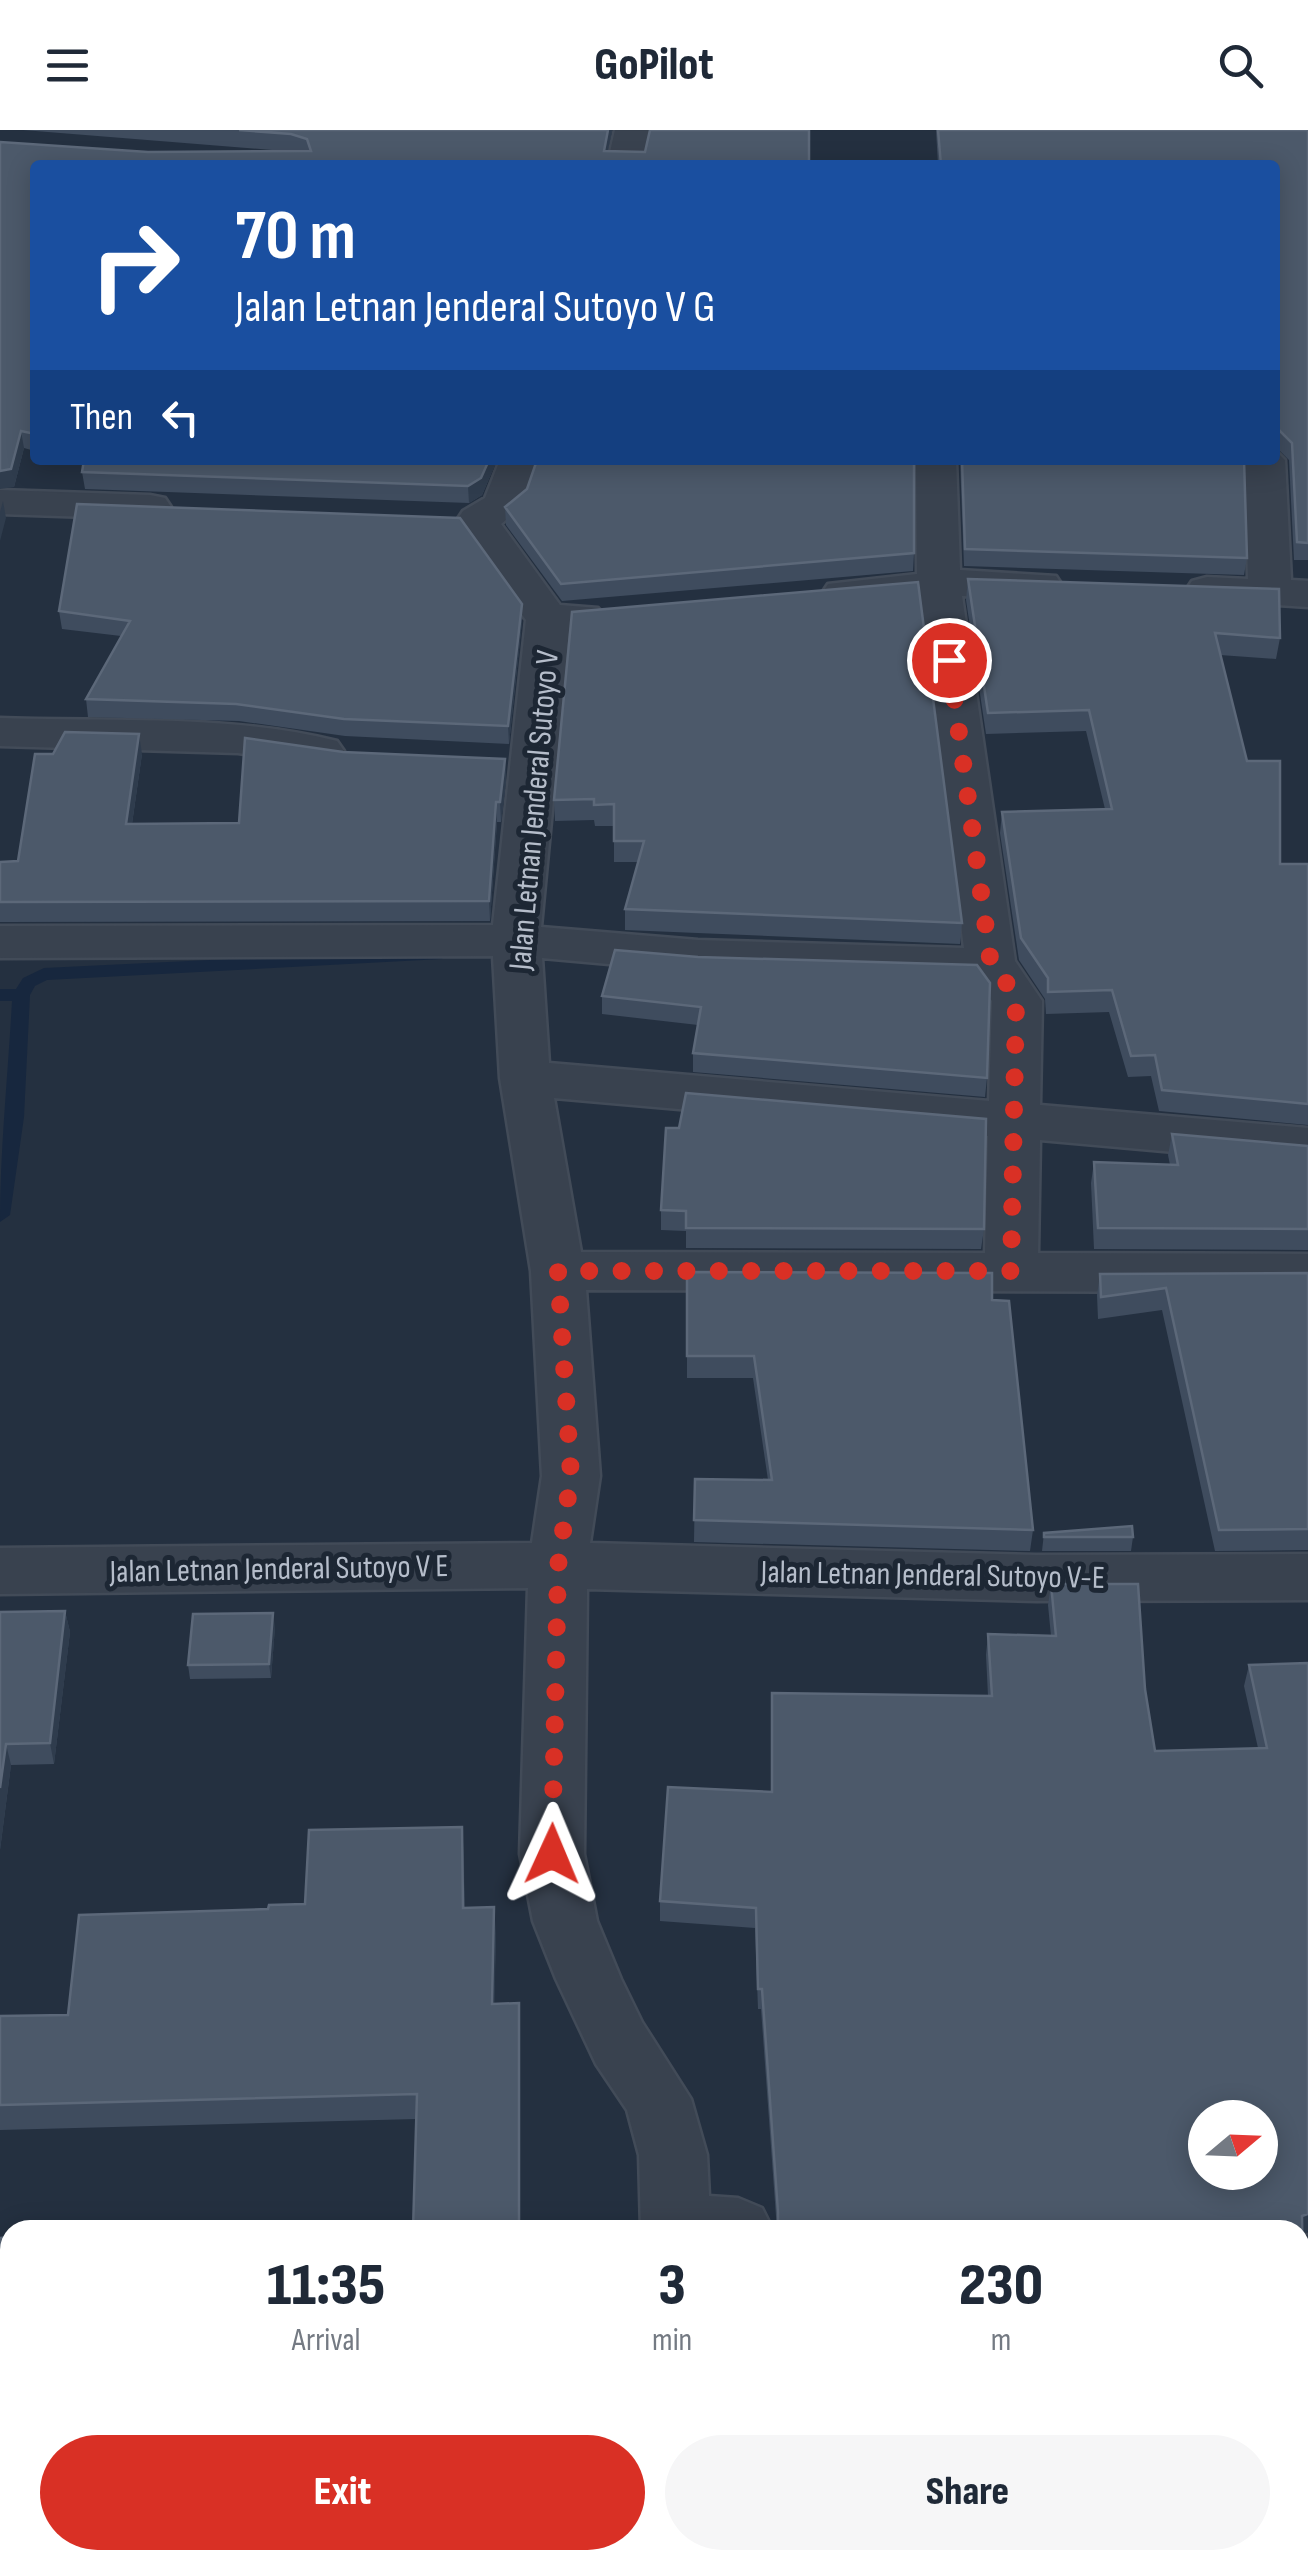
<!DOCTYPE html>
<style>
body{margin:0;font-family:"Sofia Sans Condensed",sans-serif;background:#f6f6f7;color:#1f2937;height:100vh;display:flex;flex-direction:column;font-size:38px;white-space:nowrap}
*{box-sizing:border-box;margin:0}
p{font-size:32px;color:#747a83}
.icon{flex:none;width:55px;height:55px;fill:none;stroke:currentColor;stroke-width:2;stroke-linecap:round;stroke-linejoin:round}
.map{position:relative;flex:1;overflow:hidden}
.details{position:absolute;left:0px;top:2090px;width:1310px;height:350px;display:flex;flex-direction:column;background:#fff;border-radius:30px 30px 0 0;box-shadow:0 5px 25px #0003}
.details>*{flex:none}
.banner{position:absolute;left:30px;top:30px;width:1250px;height:305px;border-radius:10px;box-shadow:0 5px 25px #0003;background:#1a4fa0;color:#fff;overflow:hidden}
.needle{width:65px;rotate:71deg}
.fabs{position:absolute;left:1188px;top:1970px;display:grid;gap:20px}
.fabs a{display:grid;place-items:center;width:90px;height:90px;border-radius:50%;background:#fff;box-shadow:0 5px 25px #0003;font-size:50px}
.pin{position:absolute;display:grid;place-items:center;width:85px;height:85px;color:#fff;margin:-42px;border:5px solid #fff;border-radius:50%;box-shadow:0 2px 10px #0007}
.me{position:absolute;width:110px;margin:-55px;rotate:1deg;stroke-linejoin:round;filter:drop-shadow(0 0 8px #0008)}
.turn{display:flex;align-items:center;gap:35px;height:210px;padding:0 40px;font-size:45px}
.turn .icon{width:130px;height:130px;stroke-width:2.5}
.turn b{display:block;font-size:70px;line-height:85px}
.then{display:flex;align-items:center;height:95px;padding:0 40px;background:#0003;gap:20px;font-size:38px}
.eta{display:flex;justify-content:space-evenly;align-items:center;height:170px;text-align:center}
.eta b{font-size:60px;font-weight:800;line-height:70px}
.action{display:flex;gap:20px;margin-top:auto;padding:20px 40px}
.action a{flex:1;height:115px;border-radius:60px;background:#d93025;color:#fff;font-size:40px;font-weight:800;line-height:115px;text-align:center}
.action a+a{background:#f6f6f7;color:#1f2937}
header{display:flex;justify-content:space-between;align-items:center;height:130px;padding:0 40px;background:#fff;font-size:45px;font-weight:800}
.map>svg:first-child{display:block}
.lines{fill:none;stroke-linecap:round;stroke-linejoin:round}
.stream{fill:#17273e;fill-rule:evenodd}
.street-casing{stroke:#424b58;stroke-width:5}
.street{fill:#39424f;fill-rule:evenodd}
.wall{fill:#3f4c5e}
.shaded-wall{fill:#2f3c4d}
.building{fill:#4c596a;stroke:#5c6879;stroke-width:2.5;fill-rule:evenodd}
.route{stroke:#d93025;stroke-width:18;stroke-dasharray:0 32.4}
.labels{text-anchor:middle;stroke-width:10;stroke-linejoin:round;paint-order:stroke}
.street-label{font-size:32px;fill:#b5bdca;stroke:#1d2734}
</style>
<header><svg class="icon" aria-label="menu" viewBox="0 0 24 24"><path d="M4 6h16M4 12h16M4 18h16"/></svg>GoPilot<svg class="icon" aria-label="search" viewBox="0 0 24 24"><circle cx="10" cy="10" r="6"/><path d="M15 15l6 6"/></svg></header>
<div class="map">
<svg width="1308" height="2440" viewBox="0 0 1308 2440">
<rect width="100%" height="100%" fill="#243040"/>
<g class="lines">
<path class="stream" d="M436,819L442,821L445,825L442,829L47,850L35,856L30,865L24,987L10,1085L0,1092C0,1018 8,945 12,871H0V859H16L23,848L44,838Z"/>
<defs>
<path id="street" d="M615,0H651L643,35H607Z
M1275,320L1285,330L1291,450L1308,451V477L1192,469L1186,460L1192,451L1207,447L1248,449L1245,330H1275Z
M500,330H540L524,375L501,394L560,475L598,478L605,487L598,496L569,501L541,797L698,810L964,818L920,469L843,476L828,472L822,463L828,454L917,444L916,330H956L960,440L1056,446L1062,455L1056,464L1041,468L962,466L1015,831L1042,871L1040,975L1308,998V1034L1040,1010L1038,1123L1308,1124V1162L586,1160L600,1346L590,1413L1036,1425L1308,1424V1470L1036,1471L587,1459L584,1724L597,1791L621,1849L642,1892L691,1969L707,2025L709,2066L738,2068L762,2078L773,2100H641L639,2025L627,1980L596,1934L556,1849L533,1791L520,1724L528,1458L0,1464V1418L532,1413L542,1346L531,1141L500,948L493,826L0,828V796L493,795L526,490L474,421L457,390L463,381L485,368ZM542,828L698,842L977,850L992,871L989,971L549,933ZM554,968L988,1006L985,1123L581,1122Z
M0,360L150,365L165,368L171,377L165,386L150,389L0,384Z
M0,588C111,592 229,584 337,611L344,621L337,631L321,635L238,623L0,616Z
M1300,2105H1308V2169H1300Z
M0,2228H10V2296H0Z
M648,2430H722V2440H648Z"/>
</defs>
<use href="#street" class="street-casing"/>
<use href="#street" class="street"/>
</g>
<path class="wall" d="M23,0H612L608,21L809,35H35V321L24,318L14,357L0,12L148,22H296Z
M936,0H1308V430H1294L1289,330L1275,316V35H938Z
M80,330H497L482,365L469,373L85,359L82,342L84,331Z
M960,330H1244L1247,428L1244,445L964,436Z
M527,359L914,423L913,441L562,471L506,395L505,377Z
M968,449L1280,508L1276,529L1220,525L1247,631L1280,734H1308V995L1159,981L1151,946L1128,947L1109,882L1046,884L1045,869L1019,830L1000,703L1002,682L1105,679L1086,601L986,604L966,470Z
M59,481L522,491L509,614L345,606L239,591L88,587L86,569L121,506L62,499Z
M572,482L962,793L960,814L625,800V779L638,732H614V696H595L594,690L555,691L554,670Z
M343,622L505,629L506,650L501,692H497L490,791L0,792V732L18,731L142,624L132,694L239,693Z
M615,820L987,948L985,967L693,942V923L698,895L602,884V866Z
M1172,1004L1308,1016V1120L1094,1119L1091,1053L1094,1032L1170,1035L1168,1025Z
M661,1080L984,1099L981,1119L686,1118V1101L661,1100Z
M687,1142L992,1170L1033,1400L1030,1421L694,1412L695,1349L768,1350L753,1248H687Z
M1308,1143V1420L1215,1421L1162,1180L1098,1189L1097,1165L1100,1144Z
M1044,1403L1133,1407L1131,1421H1042Z
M1051,1454L1145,1559L1155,1621L1258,1618L1244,1556L1249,1535L1308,1533V2101L1302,2103L1308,2440H816L815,2430H1300V2100H777L761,1879H758L755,1798L660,1791V1771L772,1662V1563L988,1566L986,1525L988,1504L1051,1506L1048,1475Z
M65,1481L70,1502L54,1634L11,1635L0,1720V1482Z
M275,1497L271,1548L190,1549L188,1535Z
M462,1697L465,1778L496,1803L494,1874L520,1899L416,1989L0,2000V1886L68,1885L268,1779L305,1774Z
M10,2107V2430H216L215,2440H0L2,2277L6,2273V2225L0,2227Z"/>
<path class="shaded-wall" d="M608,0H612L605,35L604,21Z
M21,301L24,318L14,357L0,359V341Z
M489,330H497L482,365L469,373L468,356Z
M3,371L6,388L0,411V382Z
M522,474V491L509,614L508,596Z
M139,604L142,624L129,714L126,694Z
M505,629L506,650L501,692L500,672Z
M496,672L497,692L490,791L489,771Z
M65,1481L70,1502L54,1634L50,1613Z
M273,1483L275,1497L271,1548L269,1534Z
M6,1614L11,1635L0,1720V1658Z
M462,1697L464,1724L465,1804L463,1778Z
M494,1777L496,1803L494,1899L492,1874Z
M519,1873L520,1899V2100H519Z
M1308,2084V2101L1300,2104L1302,2086Z
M0,2201H2L10,2224L0,2227Z
M207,2430H216L215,2440H209Z"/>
<path class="building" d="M239,0H608L604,21L645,22L650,0H809V35H35V304L21,301L11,339L0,341V12L148,22L311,21L307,9L291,4Z
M938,0H1308V413L1297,412L1292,313L1278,299L1275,306V35H941Z
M84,330H489L481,348L468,356L82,342Z
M537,330H914V423L561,454L505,377L527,359Z
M962,330H1244L1247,428L965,419Z
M77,374L460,388L522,474L508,596L344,589L236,574L86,569L130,491L59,481Z
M968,449L1279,459L1280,508L1215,503L1247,631H1280V734H1308V974L1162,960L1155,925L1131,926L1112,860L1048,862V848L1021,808L1002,682L1112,679L1089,580L988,583Z
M918,452L962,793L625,779L644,711H614V674L594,675V669L554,670L572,482Z
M65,602L139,604L126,694L239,693L245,608L343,622L505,629L500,672H496L489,771L0,772V732L18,731L35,624H53Z
M615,820L698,827L977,835L990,853L987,948L693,923L701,877L602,866Z
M686,963L986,989L984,1099L686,1098V1081L661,1080L666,998H679Z
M1172,1004L1308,1016V1099L1098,1098L1094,1032L1178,1035Z
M687,1142L992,1143V1170L1009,1171L1033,1400L694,1390L695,1349L772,1350L754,1226H687Z
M1308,1143V1399L1219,1400L1166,1158L1101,1167L1100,1144Z
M1132,1396L1133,1407H1044V1403Z
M1051,1454H1138L1145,1559L1155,1621L1267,1618L1249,1535L1308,1533V2084L1302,2086L1303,2153L1308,2154V2440H820L819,2430H1300V2100H778V2082L762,1859H758L756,1778L660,1771L668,1657L772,1662V1563L992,1566L988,1504L1056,1506ZM1205,1988H1260V2042H1205Z
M65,1481L50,1613L6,1614L0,1658V1482Z
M273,1483L269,1534L188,1535L193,1484Z
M462,1697L463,1778L494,1777L492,1874L519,1873V2100H413L417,1964L0,1975V1886L68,1885L79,1785L268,1779L269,1775L305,1774L309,1700Z
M10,2107V2430H207V2433L29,2435V2440H0V2276L2,2277L6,2273V2204L2,2201H0V2108Z
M311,2435V2440H250Z"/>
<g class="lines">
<path class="route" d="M552,1724L558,1436L571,1346L558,1141H1011L1016,872L1014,862L991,835L949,530"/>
</g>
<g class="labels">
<g class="street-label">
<text transform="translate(533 680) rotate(-85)" y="11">Jalan Letnan Jenderal Sutoyo V</text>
<text transform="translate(279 1438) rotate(-1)" y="11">Jalan Letnan Jenderal Sutoyo V E</text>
<text transform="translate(933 1444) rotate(1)" y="11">Jalan Letnan Jenderal Sutoyo V-E</text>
</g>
</g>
</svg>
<div class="fabs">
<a><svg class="needle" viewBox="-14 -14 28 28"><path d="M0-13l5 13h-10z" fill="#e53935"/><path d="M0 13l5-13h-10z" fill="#747a83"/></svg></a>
</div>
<div class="pin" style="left:949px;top:530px;background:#d93025"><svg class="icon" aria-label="arrive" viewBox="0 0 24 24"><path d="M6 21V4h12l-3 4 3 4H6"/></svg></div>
<svg class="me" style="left:552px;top:1724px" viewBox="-20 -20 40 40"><path d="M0-17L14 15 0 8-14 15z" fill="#d93025" stroke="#fff" stroke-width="4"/></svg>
<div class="banner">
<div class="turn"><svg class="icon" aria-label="right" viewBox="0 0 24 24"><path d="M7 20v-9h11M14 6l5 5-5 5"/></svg><div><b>70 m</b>Jalan Letnan Jenderal Sutoyo V G</div></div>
<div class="then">Then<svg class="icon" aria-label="left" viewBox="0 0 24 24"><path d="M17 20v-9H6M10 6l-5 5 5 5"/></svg></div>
</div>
<section class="details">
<div class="eta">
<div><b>11:35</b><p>Arrival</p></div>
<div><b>3</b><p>min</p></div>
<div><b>230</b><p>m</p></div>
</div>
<div class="action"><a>Exit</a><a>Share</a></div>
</section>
</div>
